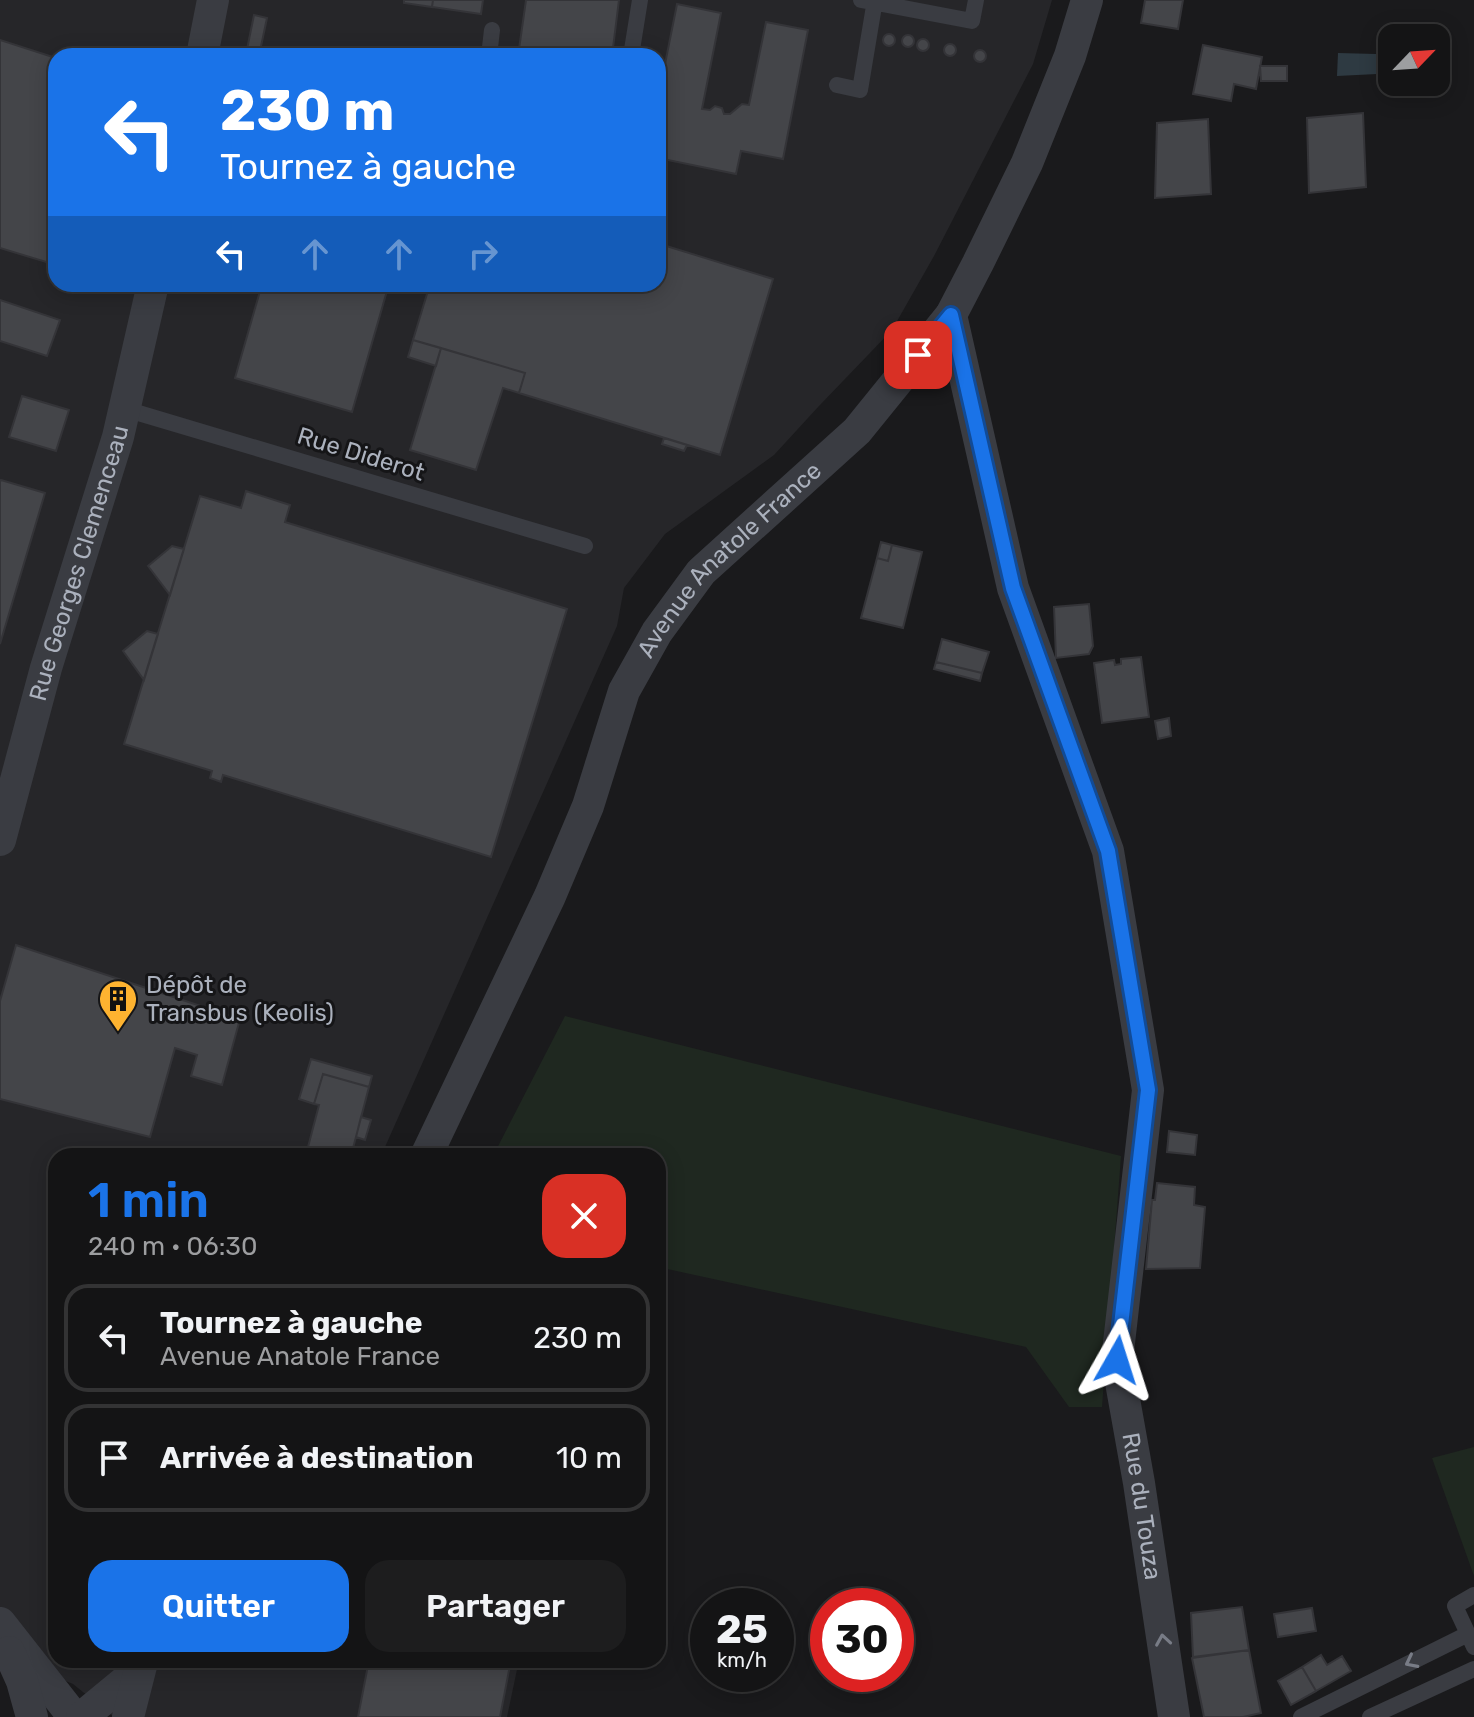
<!DOCTYPE html>
<html lang="fr">
<meta charset="utf-8">
<style>
body{margin:0;font-family:Rubik,sans-serif;background:#1d1d1e;color:#f1f3f6;height:100vh;display:flex;flex-direction:column;font-size:30px;white-space:nowrap}
*{box-sizing:border-box;margin:0}
p{font-size:26px;color:#9d9ea0}
.icon{flex:none;width:44px;height:44px;fill:none;stroke:currentColor;stroke-width:2;stroke-linecap:round;stroke-linejoin:round}
.map{position:relative;flex:1;overflow:hidden}
.details{position:absolute;left:48px;top:1148px;width:618px;height:520px;display:flex;flex-direction:column;background:#141415;border-radius:24px;box-shadow:0 4px 20px #0003,0 0 0 2px #333334}
.details>*{flex:none}
.top-card{position:absolute;left:48px;top:48px;width:618px;height:244px;border-radius:24px;box-shadow:0 4px 20px #0003,0 0 0 2px #333334;background:#1a73e8;color:#fff;overflow:hidden}
.needle{width:52px;rotate:65deg}
.controls{position:absolute;left:1378px;top:24px;display:grid;gap:16px}
.controls a{display:grid;place-items:center;width:72px;height:72px;border-radius:16px;background:#141415;box-shadow:0 4px 20px #0003,0 0 0 2px #333334;font-size:40px}
.speed{position:absolute;left:690px;top:1588px;display:flex;gap:16px;font-size:40px;font-weight:700;text-align:center}
.speed>*{display:grid;place-content:center;width:104px;height:104px;border-radius:50%;background:#141415;box-shadow:0 4px 20px #0003,0 0 0 2px #333334;line-height:1}
.speed small{font-size:20px;font-weight:400}
.speed .limit{border:12px solid #d22;background:#fff;color:#111}
.pin{position:absolute;display:grid;place-items:center;width:68px;height:68px;color:#fff;margin:-34px;border-radius:16px;box-shadow:0 4px 12px #0006}
.me{position:absolute;width:88px;margin:-44px;rotate:6deg;stroke-linejoin:round;filter:drop-shadow(0 0 6px #0008)}
.turn{display:flex;align-items:center;gap:28px;height:168px;padding:0 40px;font-size:36px}
.turn .icon{width:104px;height:104px;stroke-width:2.5}
.turn b{display:block;font-size:56px;line-height:68px}
.lanes{display:flex;align-items:center;height:76px;padding:0 40px;background:#0003;justify-content:center;gap:40px;direction:ltr}
.lanes .off{opacity:.35}
.round{display:grid;place-items:center;flex:none;width:84px;height:84px;border-radius:24px;background:#1d1d1e}
.summary{display:flex;align-items:center;justify-content:space-between;height:136px;padding:0 40px}
h1{font-size:48px;font-weight:600;line-height:60px;color:#1a73e8}
.cta{display:flex;gap:16px;margin-top:auto;padding:16px 40px}
.cta a{flex:1;height:92px;border-radius:24px;background:#1a73e8;color:#fff;font-size:32px;font-weight:600;line-height:92px;text-align:center}
.cta a+a{background:#1d1d1e;color:#f1f3f6}
ul{padding:0;list-style:none}
li{display:flex;align-items:center;gap:24px;height:108px;margin:0 16px 12px;padding:0 24px;border:4px solid #333334;border-radius:24px}
li div{flex:1}
li b{display:block;font-size:30px}
li em{font-style:normal}
.map>svg:first-child{display:block}
.built{fill:#262629;fill-rule:evenodd}
.green{fill:#1f2820}
.water{fill:#2e3a42}
.building{fill:#444549;stroke:#343438;stroke-width:2}
.lines{fill:none;stroke-linecap:round;stroke-linejoin:round}
.service{stroke:#3a3c42;stroke-width:16}
.minor{stroke:#3a3c42;stroke-width:32}
.oneway{stroke:#787c86}
.route-casing{stroke:#114b97;stroke-width:20}
.route{stroke:#1a73e8;stroke-width:14}
.labels{text-anchor:middle;stroke-width:6;stroke-linejoin:round;paint-order:stroke}
.street-label{font-size:24px;fill:#abb1bd;stroke:#151517}
.poi-label{font-size:24px;fill:#abb1bd;stroke:#151517;text-anchor:start}
</style>
<div class="map">
<svg width="1474" height="1717" viewBox="0 0 1474 1717">
<rect width="100%" height="100%" fill="#1a1a1c"/>
<path class="built" d="M0,0H1052L1033,64L934,256L892,330L819,406L774,455L665,534L624,588L617,626L381,1156H56V1660H519L507,1717H114L73,1684L52,1675L0,1621ZM56,56H658V284H56Z"/>
<path class="green" d="M565,1016L1121,1156L1102,1407H1069L1026,1347L658,1267V1156H493Z
M1474,1447V1576L1432,1458Z"/>
<path class="water" d="M1338,53L1376,54L1377,74L1337,76Z"/>
<path class="building" d="M404,0H433L432,7L404,3Z
M433,0H483L481,14L432,7Z
M526,0H619L612,56H518Z
M1145,0H1183L1178,29L1141,23Z
M677,4L721,13L702,109L710,110L715,106L722,108L724,114H730L742,104L749,105L766,22L808,30L783,159L741,151L736,174L658,158V105L660,94H659Z
M254,15L267,18L259,56L246,54Z
M883 40a6 6 0 1 1 12 0a6 6 0 1 1-12 0Z
M902 41a6 6 0 1 1 12 0a6 6 0 1 1-12 0Z
M917 45a6 6 0 1 1 12 0a6 6 0 1 1-12 0Z
M0,40L56,58V265L0,248Z
M944 50a6 6 0 1 1 12 0a6 6 0 1 1-12 0Z
M1203,45L1262,57L1256,89L1234,84L1231,101L1193,94Z
M974 56a6 6 0 1 1 12 0a6 6 0 1 1-12 0Z
M1260,66H1287V81H1261Z
M1363,113L1366,187L1309,193L1307,118Z
M1208,119L1211,194L1155,198L1157,123Z
M658,235L662,236L660,244L773,279L720,455L519,393L525,373L413,340L430,284H658Z
M262,284H389L352,412L235,378Z
M0,300L60,320L47,356L0,341Z
M413,340L441,348L436,366L408,357Z
M441,348L525,373L519,393L503,388L476,470L410,450Z
M22,396L69,410L56,451L9,437Z
M664,438L687,445L684,451L662,444Z
M1,480L45,493L0,644V482Z
M246,491L290,505L285,522L567,609L491,857L223,775L221,782L210,778L212,771L124,744L200,496L241,508Z
M881,542L892,545L888,561L877,558Z
M892,545L922,552L903,628L861,618L877,558L888,561Z
M172,546L184,549L170,595L148,566Z
M1089,604L1093,646L1089,654L1056,658L1054,607Z
M147,631L158,634L144,680L123,651Z
M942,639L989,652L982,673L936,662Z
M1141,657L1149,717L1102,723L1094,663L1114,660L1115,665L1121,664V659Z
M936,662L982,673L980,681L934,669Z
M1169,718L1171,736L1158,739L1155,721Z
M16,945L240,1019L222,1085L191,1076L197,1055L175,1048L150,1137L0,1099V1001Z
M311,1059L372,1076L369,1087L323,1074L314,1104L299,1099Z
M323,1074L369,1087L351,1156H339L308,1147L319,1105L314,1104Z
M361,1117L371,1120L365,1140L356,1137Z
M1169,1131L1197,1135L1195,1155L1167,1152Z
M1157,1183L1195,1187L1194,1205L1205,1207L1200,1268L1146,1269L1152,1200H1155Z
M1242,1607L1249,1650L1193,1657L1191,1613Z
M1312,1608L1316,1631L1278,1637L1274,1614Z
M1249,1650L1261,1713L1243,1717H1204L1192,1658Z
M1321,1655L1327,1665L1342,1656L1351,1671L1316,1691L1302,1667Z
M369,1660H511L500,1717H358Z
M1302,1667L1316,1691L1291,1705L1278,1681Z"/>
<g class="lines">
<path class="service" d="M861,0L972,21L976,0
M489,56L492,30
M631,56L640,0
M837,85L860,90L875,0
M125,409L585,546
M1468,1634L1455,1606L1474,1595
M1301,1717L1468,1634L1474,1647
M1370,1717L1474,1669"/>
<g class="minor">
<path d="M202,56L213,0"/>
<path id="s1" d="M951,315L1013,588L1108,851L1148,1090L1117,1360L1139,1483L1174,1717"/>
<path id="s2" d="M0,840L46,668L118,437L153,284"/>
<path id="s3" d="M426,1156L550,896L588,806L624,691L657,632L701,572L857,431L951,315L978,263L1027,163L1070,56L1087,0"/>
<path d="M0,1623L73,1716"/>
<path d="M9,1652L22,1681L32,1717"/>
<path d="M82,1717L139,1670"/>
<path d="M128,1717L142,1662"/>
</g>
</g>
<defs><path id="oneway-chevron" d="M-2-3.5L2.5 0L-2 3.5" fill="none" stroke-width="1.6" stroke-linecap="round" stroke-linejoin="round" transform="scale(2)"/></defs>
<g class="oneway">
<use href="#oneway-chevron" transform="translate(1163 1640) rotate(-99)"/>
<use href="#oneway-chevron" transform="translate(1411 1662) rotate(153)"/>
</g>
<g class="lines">
<defs>
<path id="route" d="M918,355L951,315L1013,588L1108,851L1148,1090L1117,1360"/>
</defs>
<use href="#route" class="route-casing"/>
<use href="#route" class="route"/>
</g>
<defs>
<symbol id="building-pin" viewBox="-11 -11 22 30"><path d="M0 17L-7.5 6A9.5 9.5 0 1 1 7.5 6Z" fill="#feb330" stroke="#151517"/><path d="M-4-6H4V6H1V3H-1V6H-4ZM-2.5-4.3h1.7v1.8h-1.7ZM.8-4.3h1.7v1.8H.8ZM-2.5-1h1.7V.8h-1.7ZM.8-1h1.7V.8H.8Z" fill="#111"/></symbol>
</defs>
<g fill-rule="evenodd">
<use href="#building-pin" x="96" y="977" width="44" height="60"/>
</g>
<g class="labels">
<g class="street-label">
<text transform="translate(361 454) rotate(17)" y="8">Rue Diderot</text>
<text dy="8" stroke="none"><textPath href="#s2" startOffset="288">Rue Georges Clemenceau</textPath></text>
<text dy="8" stroke="none"><textPath href="#s3" startOffset="676">Avenue Anatole France</textPath></text>
<text dy="8" stroke="none"><textPath href="#s1" startOffset="1222">Rue du Touza</textPath></text>
</g>
<g class="poi-label">
<text x="146" y="993">Dépôt de<tspan x="146" dy="28">Transbus (Keolis)</tspan></text>
</g>
</g>
</svg>
<div class="controls">
<a><svg class="needle" viewBox="-14 -14 28 28"><path d="M0-13l5 13h-10z" fill="#e53935"/><path d="M0 13l5-13h-10z" fill="#9d9ea0"/></svg></a>
</div>
<div class="speed"><div>25<small>km/h</small></div><div class="limit">30</div></div>
<div class="pin" style="left:918px;top:355px;background:#d93025"><svg class="icon" aria-label="arrive" viewBox="0 0 24 24"><path d="M6 21V4h12l-3 4 3 4H6"/></svg></div>
<svg class="me" style="left:1117px;top:1360px" viewBox="-20 -20 40 40"><path d="M0-17L14 15 0 8-14 15z" fill="#1a73e8" stroke="#fff" stroke-width="4"/></svg>
<div class="top-card">
<div class="turn"><svg class="icon" aria-label="left" viewBox="0 0 24 24"><path d="M17 20v-9H6M10 6l-5 5 5 5"/></svg><div><b>230 m</b>Tournez à gauche</div></div>
<div class="lanes"><svg class="icon" aria-label="left" viewBox="0 0 24 24"><path d="M17 20v-9H6M10 6l-5 5 5 5"/></svg><svg class="icon off" aria-label="ahead" viewBox="0 0 24 24"><path d="M12 20V5M6 11l6-6 6 6"/></svg><svg class="icon off" aria-label="ahead" viewBox="0 0 24 24"><path d="M12 20V5M6 11l6-6 6 6"/></svg><svg class="icon off" aria-label="right" viewBox="0 0 24 24"><path d="M7 20v-9h11M14 6l5 5-5 5"/></svg></div>
</div>
<section class="details">
<div class="summary"><div><h1>1 min</h1><p>240 m · 06:30</p></div><a class="round" style="background:#d93025;color:#fff"><svg class="icon" aria-label="close" viewBox="0 0 24 24"><path d="M6 6l12 12M18 6L6 18"/></svg></a></div>
<ul>
<li><svg class="icon" aria-label="left" viewBox="0 0 24 24"><path d="M17 20v-9H6M10 6l-5 5 5 5"/></svg><div><b>Tournez à gauche</b><p>Avenue Anatole France</p></div><em>230 m</em></li>
<li><svg class="icon" aria-label="arrive" viewBox="0 0 24 24"><path d="M6 21V4h12l-3 4 3 4H6"/></svg><div><b>Arrivée à destination</b></div><em>10 m</em></li>
</ul>
<div class="cta"><a>Quitter</a><a>Partager</a></div>
</section>
</div>
